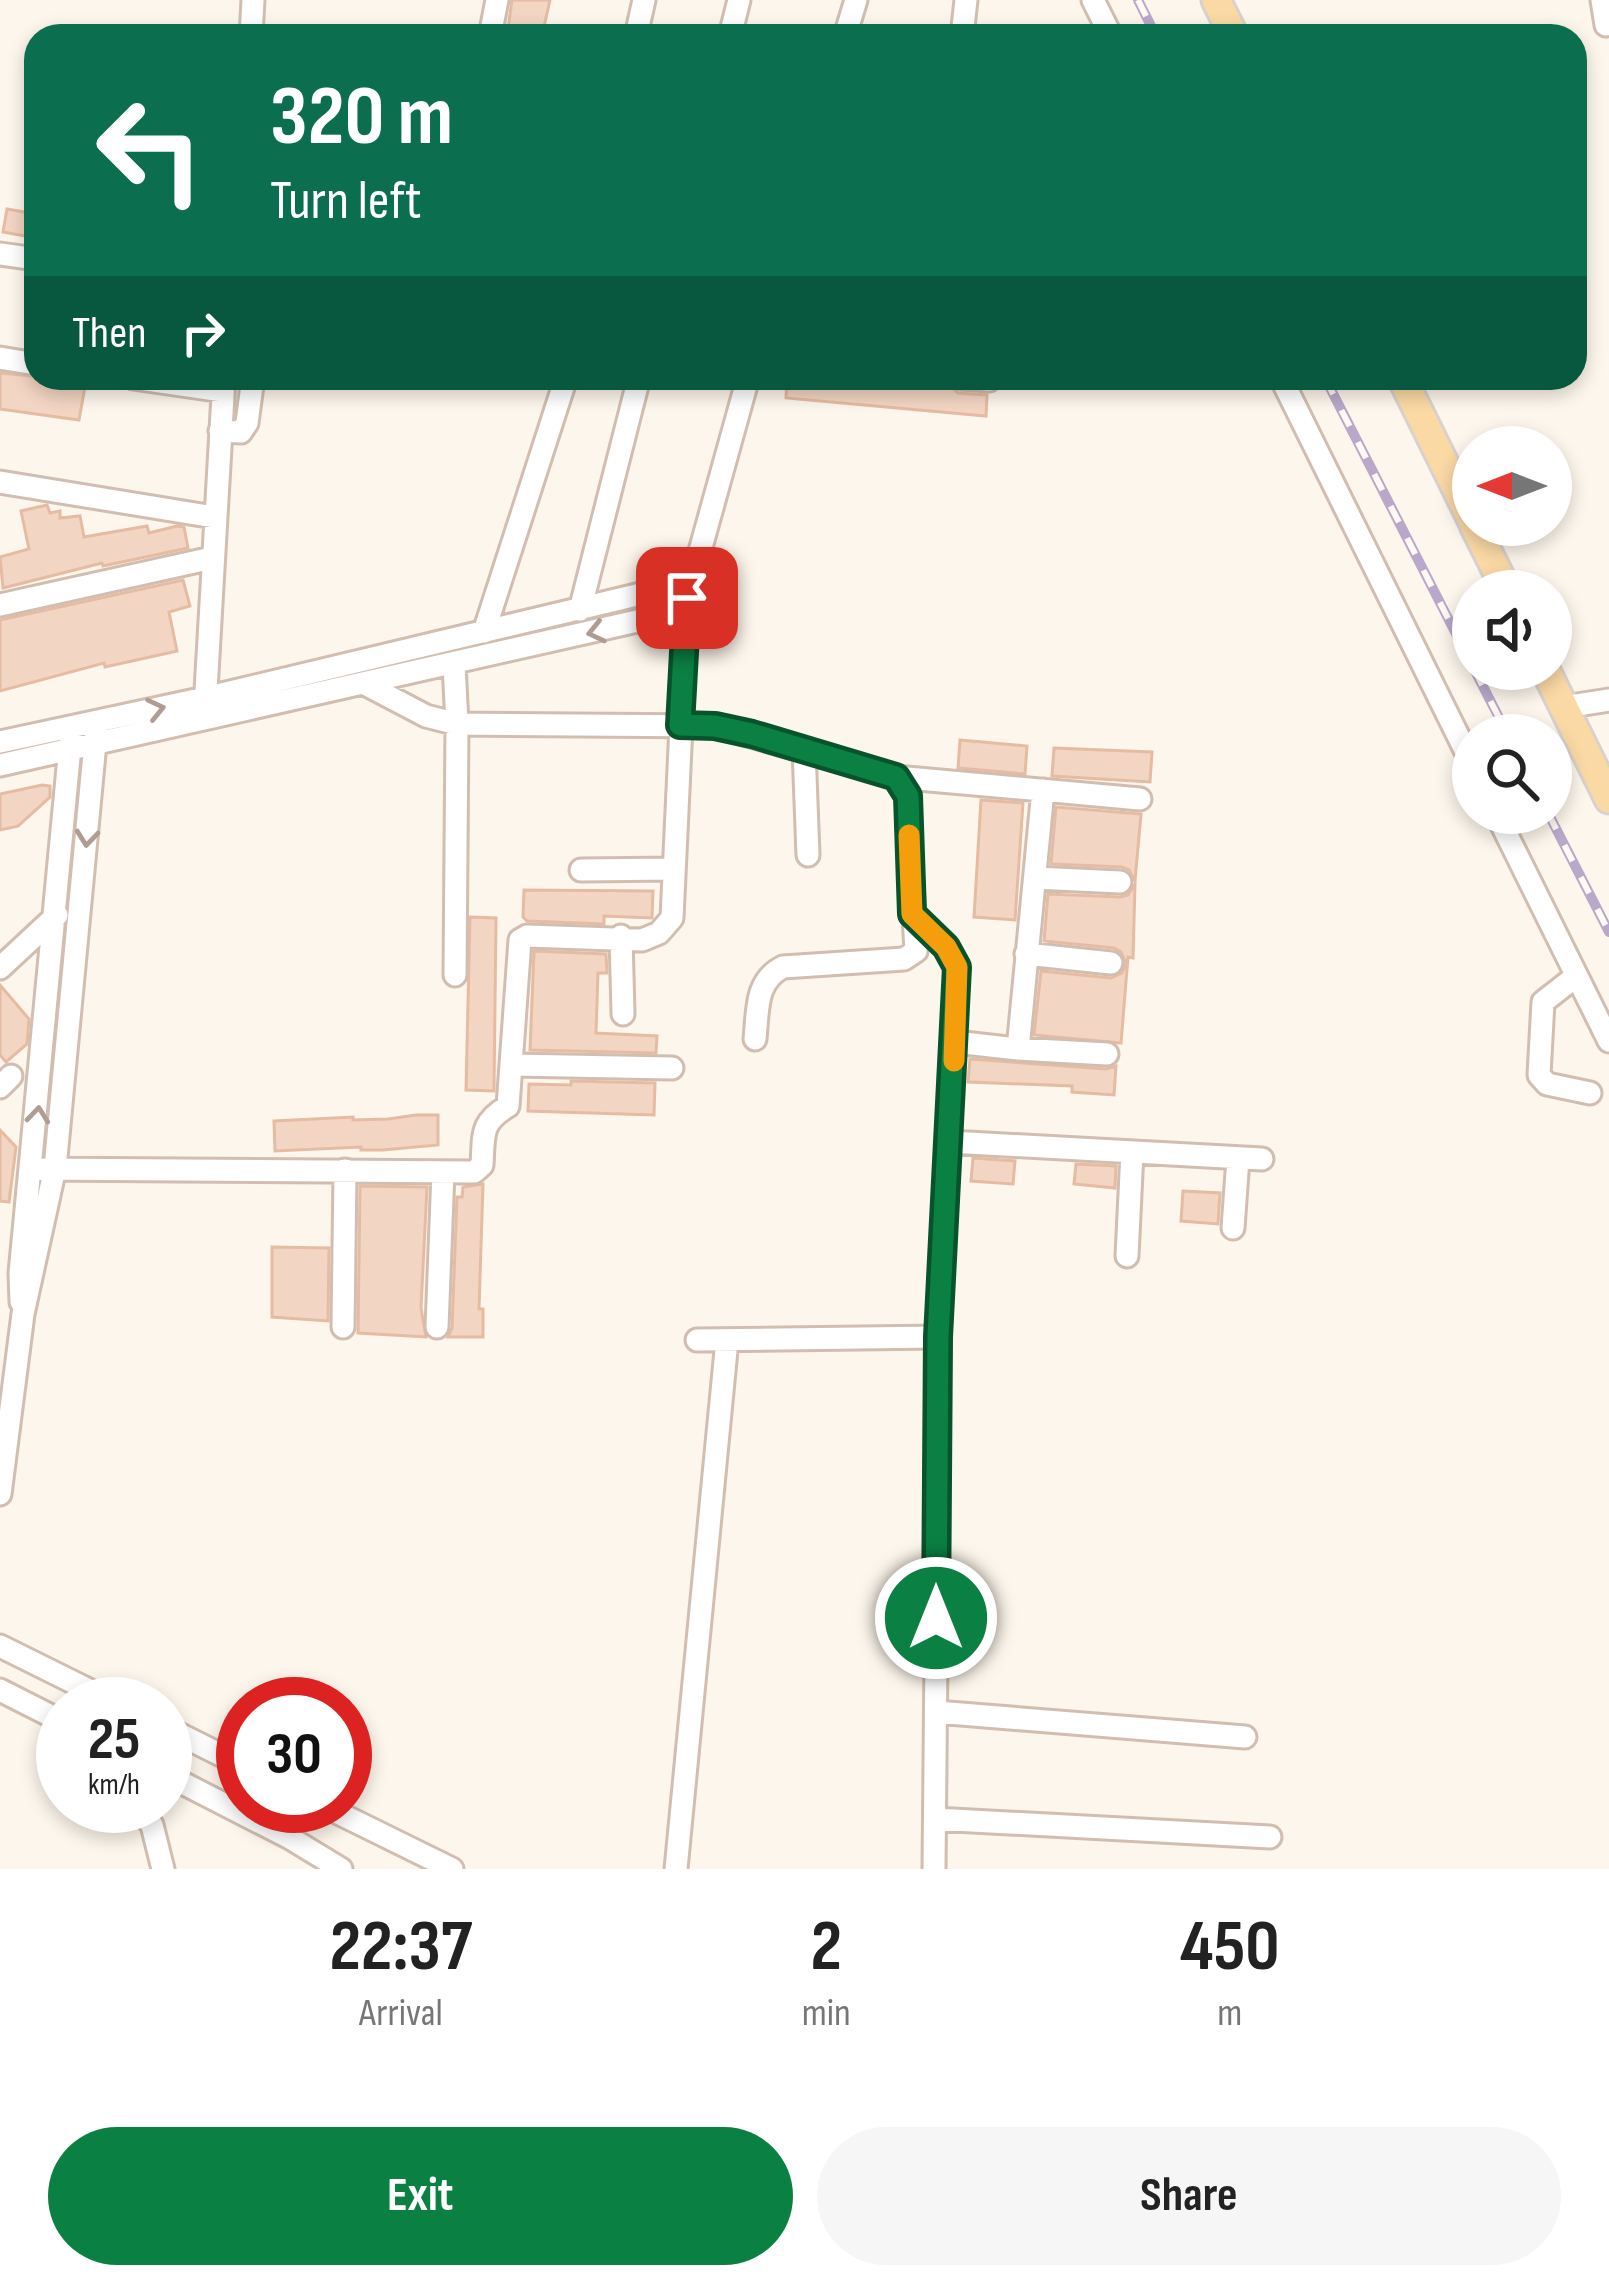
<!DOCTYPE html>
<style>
body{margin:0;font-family:"Sofia Sans Condensed",sans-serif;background:#f6f6f6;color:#222;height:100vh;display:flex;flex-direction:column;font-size:45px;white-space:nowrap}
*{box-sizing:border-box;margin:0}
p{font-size:39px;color:#767676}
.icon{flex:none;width:66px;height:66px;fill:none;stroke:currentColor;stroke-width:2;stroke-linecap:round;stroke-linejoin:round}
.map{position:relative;height:1869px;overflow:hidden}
.sheet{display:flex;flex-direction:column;background:#fff;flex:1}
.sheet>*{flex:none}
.banner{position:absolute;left:24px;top:24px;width:1563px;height:366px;border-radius:36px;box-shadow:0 6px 18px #0003;background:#0b6e4f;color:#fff;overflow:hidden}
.needle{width:78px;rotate:270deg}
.tools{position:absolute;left:1452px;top:426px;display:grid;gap:24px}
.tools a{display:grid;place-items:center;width:120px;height:120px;border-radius:50%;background:#fff;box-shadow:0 6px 18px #0003;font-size:60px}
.speed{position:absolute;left:36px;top:1677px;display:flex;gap:24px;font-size:60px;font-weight:700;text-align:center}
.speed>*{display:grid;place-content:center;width:156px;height:156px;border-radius:50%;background:#fff;box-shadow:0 6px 18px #0003;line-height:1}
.speed small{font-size:30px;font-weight:400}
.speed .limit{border:18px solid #d22;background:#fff;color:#111}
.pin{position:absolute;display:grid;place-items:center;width:102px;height:102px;color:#fff;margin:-51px;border-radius:24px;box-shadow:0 6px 18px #0006}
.me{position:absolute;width:132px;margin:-66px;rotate:0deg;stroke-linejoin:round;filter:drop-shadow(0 0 9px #0008)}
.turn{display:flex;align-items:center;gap:42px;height:252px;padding:0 48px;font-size:54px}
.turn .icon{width:156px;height:156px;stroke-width:2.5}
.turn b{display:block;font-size:84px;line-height:102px}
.then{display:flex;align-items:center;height:114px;padding:0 48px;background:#0003;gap:24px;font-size:45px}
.eta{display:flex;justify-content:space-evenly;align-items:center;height:204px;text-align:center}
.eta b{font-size:72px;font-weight:700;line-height:84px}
.cta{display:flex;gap:24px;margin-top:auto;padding:24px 48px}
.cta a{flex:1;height:138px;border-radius:72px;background:#0b8043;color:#fff;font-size:48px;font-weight:700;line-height:138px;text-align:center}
.cta a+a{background:#f6f6f6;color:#222}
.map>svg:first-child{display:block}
.building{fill:#f3d5c3;stroke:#e6bba3;stroke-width:3}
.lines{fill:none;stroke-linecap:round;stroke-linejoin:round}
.minor-casing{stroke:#d1beb0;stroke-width:27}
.major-casing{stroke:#dad1cd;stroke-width:33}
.minor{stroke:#fff;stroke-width:21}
.major{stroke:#fbd9a5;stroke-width:27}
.rail-casing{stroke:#b9a8c9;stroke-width:10}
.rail{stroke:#fffaf3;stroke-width:6;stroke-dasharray:18;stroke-linecap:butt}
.oneway{stroke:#af9d94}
.route-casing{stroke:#07532c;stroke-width:30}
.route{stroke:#0b8043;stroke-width:21}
.slow{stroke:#f59e0b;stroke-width:21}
</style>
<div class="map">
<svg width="1609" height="1869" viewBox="0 0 1609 1869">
<rect width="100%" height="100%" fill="#fdf6ec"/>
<path class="building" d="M512,0H550L542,36H507Z
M7,209L36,214V238L3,232Z
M0,373L86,381L79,420L0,409Z
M787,378L946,382L958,393L987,395L986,416L786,398Z
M47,505L50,513L60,511V518L80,516L84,537L147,526L149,533L177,526L184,527L188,548L103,566L102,563L3,588L0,557L29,549L21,511Z
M183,580L190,606L169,612L177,651L105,667L104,663L0,691V620Z
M960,740L1027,746L1025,774L958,768Z
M1054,748L1152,752L1150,782L1052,776Z
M42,785L50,786V797L18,826L0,830V794Z
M981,800L1023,803L1015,920L974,917Z
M1056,807L1141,814L1135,881L1129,870L1122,867L1051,864Z
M1135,884L1133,958L1128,957L1121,1043L1034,1035L1041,971L1111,978L1122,973L1126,963L1121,952L1114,948L1044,941L1048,894L1120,897L1128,895Z
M524,890L653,891L652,918L604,916V924L527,921L523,917Z
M470,917L496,918L494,1091L466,1090Z
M534,951L606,954L607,973H598L596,1033L657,1036L656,1053L530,1050Z
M0,985L29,1019L27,1044L6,1062L0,1055Z
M970,1059L1106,1069L1116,1066L1114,1095L1072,1092V1086L968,1082Z
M571,1081L655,1083L654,1115L528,1111L529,1084L571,1085Z
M416,1115H438V1145L383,1150H361V1147L275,1151L274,1121L353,1117V1120L388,1119Z
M0,1130L16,1147L9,1202L0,1201Z
M973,1158L1015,1161L1013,1184L971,1181Z
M1076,1164L1116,1166L1115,1188L1074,1184Z
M483,1184L479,1309H483V1337H448L452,1328L457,1197H462L463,1187Z
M360,1186L427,1187L421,1308L426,1337L358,1333Z
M1183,1191L1220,1193L1218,1224L1181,1221Z
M272,1247L329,1248L328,1321L272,1317Z"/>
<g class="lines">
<defs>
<path id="minor" d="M1093,0L1111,36
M1602,0L1606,25
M251,36L253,0
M490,36L497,0
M636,36L644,0
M730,36L739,0
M845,36L856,0
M962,36L966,0
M0,254L36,259
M0,358L36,364
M133,378L223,391
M960,378L989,380
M1281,378L1473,766
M220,431L241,432L247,423L253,378
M0,482L214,517
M0,605L212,558
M580,610L639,378
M484,632L566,378
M454,664L457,724L455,975
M365,684L426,716L457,724L715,726L896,777L1140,799
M1564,707L1609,700
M205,708L224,378
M0,742L205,698L691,582
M804,749L808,855
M0,765L677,612L687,598L748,378
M1496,813L1609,1041
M581,870L674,869
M1035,878L1120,882
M621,936L623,1014
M1026,954L1111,963
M0,968L57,915
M1575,977L1543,1002L1539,1075L1547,1084L1590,1093
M755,1039C758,1010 755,981 783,967L904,959L916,951L907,797L896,777
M955,1042L1018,1049L1043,790
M1018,1049L1107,1054
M513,1065L672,1068
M0,1087L11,1076
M950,1142L1262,1159
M32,1169L474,1172L482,1165C484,1134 480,1123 508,1106L520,940L527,936L642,940L659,933L672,918L687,598
M1233,1228L1238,1158
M1127,1256L1132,1152
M21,1302L20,1273L71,736
M343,1327L345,1170
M437,1327L443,1172
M697,1340L939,1337L957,967L946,947L912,914
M0,1494L23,1314L55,1168L97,722
M0,1646L117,1704
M0,1690L63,1722
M936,1712L1245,1737
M165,1727L243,1766
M165,1774L290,1838L341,1869
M136,1806L152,1825L163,1869
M324,1806L452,1869
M935,1819L1270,1837
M676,1869L727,1340
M934,1869L939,1337"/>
<path id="major" d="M1216,0L1234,36
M1402,378L1473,522
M1474,525L1507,591
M1545,669L1609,799"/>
</defs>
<use href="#minor" class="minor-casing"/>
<use href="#major" class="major-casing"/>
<use href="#minor" class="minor"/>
<use href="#major" class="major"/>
<defs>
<path id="rail" d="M1138,0L1156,36
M1325,378L1473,667
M1474,669L1508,735
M1548,813L1609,932"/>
</defs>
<use href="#rail" class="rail-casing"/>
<use href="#rail" class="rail"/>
</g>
<defs><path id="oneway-chevron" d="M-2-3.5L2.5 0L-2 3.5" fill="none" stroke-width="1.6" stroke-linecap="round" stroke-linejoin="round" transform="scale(3)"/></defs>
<g class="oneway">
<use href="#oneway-chevron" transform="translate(596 632) rotate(167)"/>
<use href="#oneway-chevron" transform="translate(156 709) rotate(-13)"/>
<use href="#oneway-chevron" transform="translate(87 838) rotate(96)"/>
<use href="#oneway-chevron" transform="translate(38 1115) rotate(-84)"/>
</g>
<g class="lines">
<defs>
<path id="route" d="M687,598L680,725L715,726L752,734L896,777L908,796L912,914L946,947L957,967L938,1337L936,1618"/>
</defs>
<use href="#route" class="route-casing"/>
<use href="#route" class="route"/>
<path class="slow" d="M909,835L912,914L946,947L957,967L954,1061"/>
</g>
</svg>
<div class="tools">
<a><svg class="needle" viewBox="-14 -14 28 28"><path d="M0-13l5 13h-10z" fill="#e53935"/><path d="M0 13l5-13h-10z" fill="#767676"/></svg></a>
<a><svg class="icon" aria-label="sound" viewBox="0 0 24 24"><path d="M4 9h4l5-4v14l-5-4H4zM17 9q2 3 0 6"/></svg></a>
<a><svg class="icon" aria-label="search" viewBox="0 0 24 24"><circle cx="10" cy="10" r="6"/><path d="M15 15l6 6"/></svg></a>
</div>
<div class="speed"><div>25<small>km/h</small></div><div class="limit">30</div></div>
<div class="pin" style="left:687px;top:598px;background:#d93025"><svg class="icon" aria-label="arrive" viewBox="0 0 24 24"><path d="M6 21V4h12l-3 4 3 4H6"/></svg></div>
<svg class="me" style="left:936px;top:1618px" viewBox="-20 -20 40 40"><circle r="17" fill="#0b8043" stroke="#fff" stroke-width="3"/><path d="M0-11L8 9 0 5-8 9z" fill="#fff"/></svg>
<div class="banner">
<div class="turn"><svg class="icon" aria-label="left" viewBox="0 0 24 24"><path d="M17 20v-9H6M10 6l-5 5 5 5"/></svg><div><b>320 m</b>Turn left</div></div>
<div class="then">Then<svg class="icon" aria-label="right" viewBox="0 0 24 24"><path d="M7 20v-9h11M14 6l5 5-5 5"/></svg></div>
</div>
</div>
<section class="sheet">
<div class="eta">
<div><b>22:37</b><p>Arrival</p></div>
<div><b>2</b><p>min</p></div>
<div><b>450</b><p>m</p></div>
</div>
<div class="cta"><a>Exit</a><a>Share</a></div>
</section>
